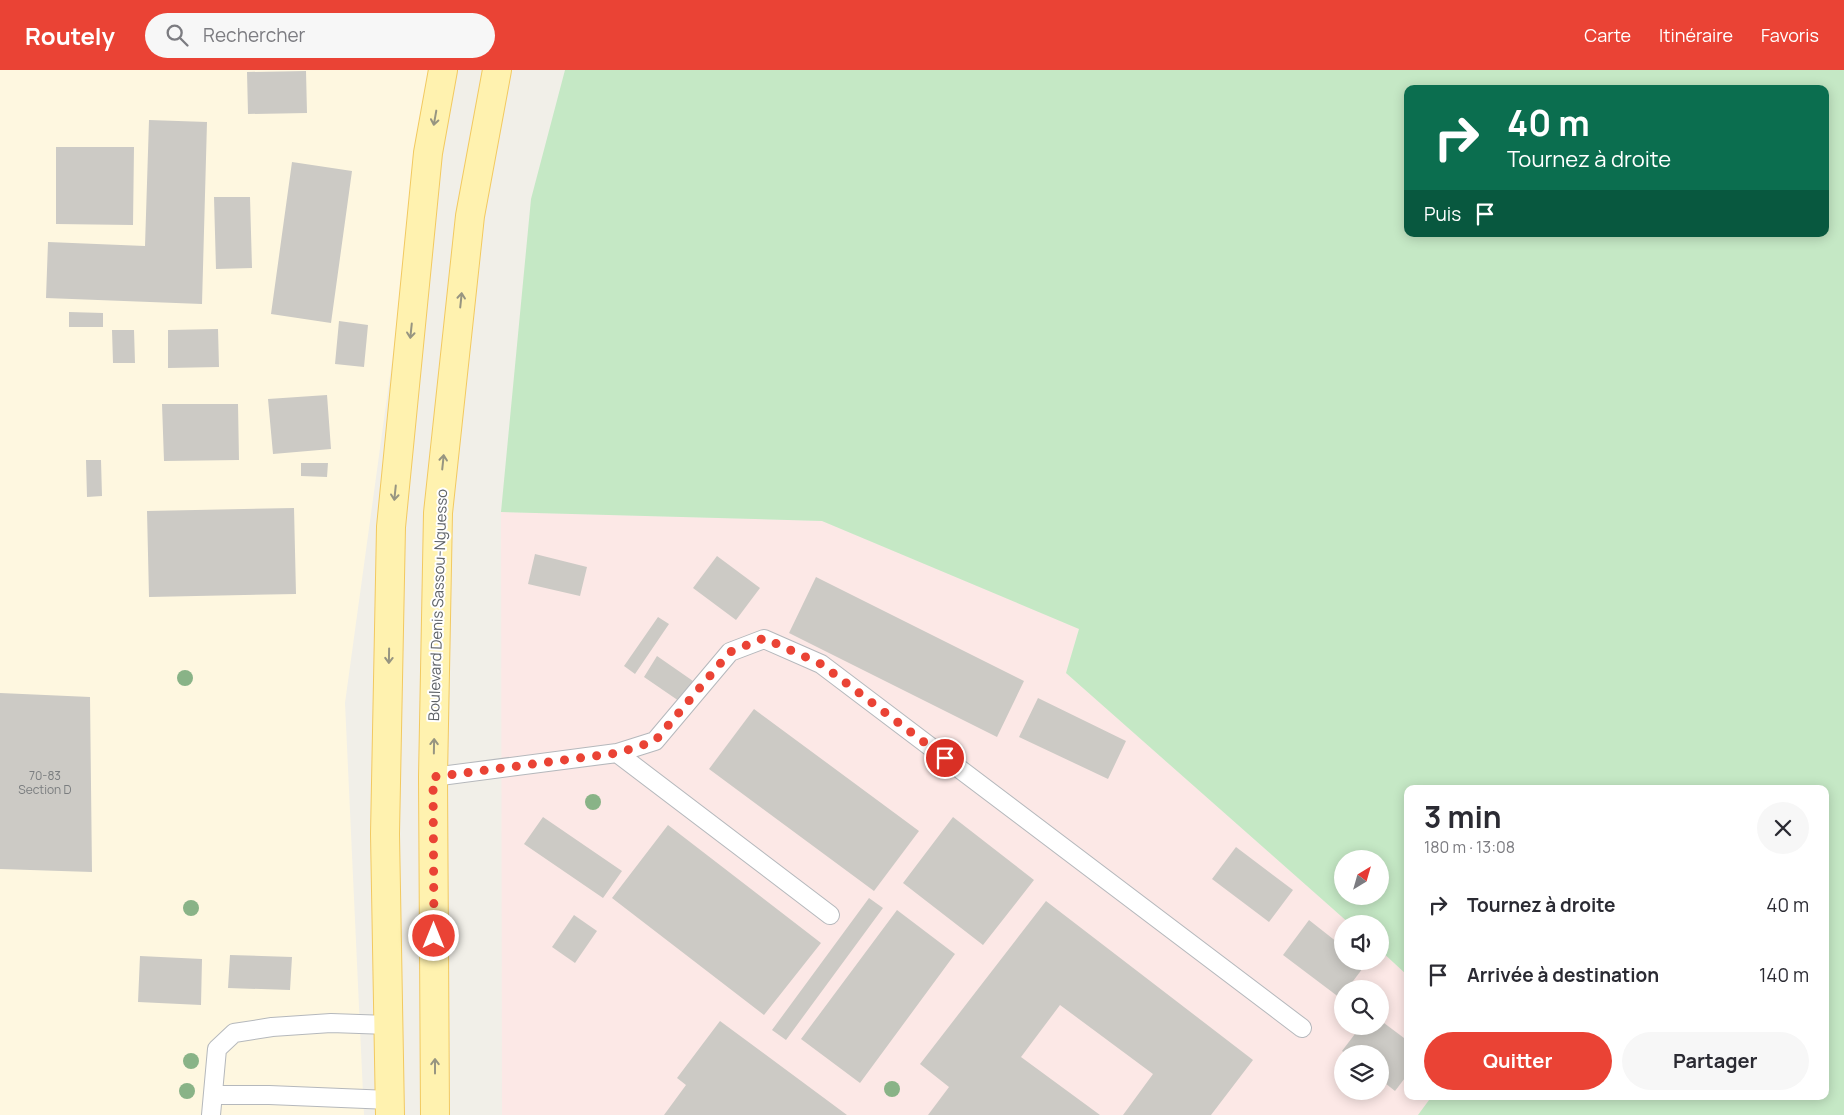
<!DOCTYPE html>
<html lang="fr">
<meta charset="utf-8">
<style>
body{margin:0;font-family:Manrope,sans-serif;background:#f7f7f7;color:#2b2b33;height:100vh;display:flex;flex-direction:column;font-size:19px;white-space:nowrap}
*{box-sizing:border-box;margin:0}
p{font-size:16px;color:#7c7c81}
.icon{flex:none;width:28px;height:28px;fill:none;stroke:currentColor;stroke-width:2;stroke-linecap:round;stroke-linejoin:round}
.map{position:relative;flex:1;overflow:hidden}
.panel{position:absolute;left:1404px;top:715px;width:425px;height:315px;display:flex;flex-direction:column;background:#fff;border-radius:10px;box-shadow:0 2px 12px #0003}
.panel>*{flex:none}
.banner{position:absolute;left:1404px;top:15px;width:425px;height:152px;border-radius:10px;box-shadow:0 2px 12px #0003;background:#0b6e4f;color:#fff;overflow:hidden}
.needle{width:32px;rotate:37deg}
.controls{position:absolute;left:1334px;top:780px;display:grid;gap:10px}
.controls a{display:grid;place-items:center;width:55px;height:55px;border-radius:50%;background:#fff;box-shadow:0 2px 12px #0003;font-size:25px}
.pin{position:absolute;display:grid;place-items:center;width:42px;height:42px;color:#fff;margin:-21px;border:2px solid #fff;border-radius:50%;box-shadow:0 1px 5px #0007}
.me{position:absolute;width:55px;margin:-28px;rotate:0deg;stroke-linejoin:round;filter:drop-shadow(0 0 4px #0008)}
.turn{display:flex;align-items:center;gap:18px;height:105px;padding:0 20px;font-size:22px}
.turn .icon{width:65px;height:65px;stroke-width:2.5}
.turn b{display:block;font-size:35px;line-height:42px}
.then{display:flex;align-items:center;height:48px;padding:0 20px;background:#0003;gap:10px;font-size:19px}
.round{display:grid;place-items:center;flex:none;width:52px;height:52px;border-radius:26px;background:#f7f7f7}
.overview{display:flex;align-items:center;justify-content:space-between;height:85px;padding:0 20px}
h1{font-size:30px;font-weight:700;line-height:38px}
.cta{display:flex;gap:10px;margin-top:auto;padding:10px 20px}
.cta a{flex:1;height:58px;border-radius:30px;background:#ea4335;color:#fff;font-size:20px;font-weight:700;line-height:58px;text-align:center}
.cta a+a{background:#f7f7f7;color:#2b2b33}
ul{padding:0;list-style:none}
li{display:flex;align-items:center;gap:15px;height:70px;padding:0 20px}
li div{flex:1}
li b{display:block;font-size:19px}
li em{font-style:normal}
header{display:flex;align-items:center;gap:30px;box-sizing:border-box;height:70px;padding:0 25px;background:#ea4335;color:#fff}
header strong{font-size:24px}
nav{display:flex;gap:28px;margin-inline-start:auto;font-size:18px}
.search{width:350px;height:45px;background:#f7f7f7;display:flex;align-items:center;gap:12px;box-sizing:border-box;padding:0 18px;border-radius:28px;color:#7c7c81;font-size:19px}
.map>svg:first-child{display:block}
.commercial{fill:#fef7e0}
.medical{fill:#fce8e6;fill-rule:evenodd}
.green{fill:#c5e8c5;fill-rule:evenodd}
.building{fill:#cccac5}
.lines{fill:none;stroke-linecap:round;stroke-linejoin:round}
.service-casing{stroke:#b5b8bc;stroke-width:20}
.primary-casing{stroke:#f2c960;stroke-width:30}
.service{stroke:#fff;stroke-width:18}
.primary{stroke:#fff2af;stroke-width:28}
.tree{fill:#89b387}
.oneway{stroke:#979581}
.route{stroke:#ea4335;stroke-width:9;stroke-dasharray:0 16.2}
.labels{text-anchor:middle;stroke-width:4;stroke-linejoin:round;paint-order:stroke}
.number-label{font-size:12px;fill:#7a7d7f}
.street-label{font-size:15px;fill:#5f6368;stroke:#fff}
</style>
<header>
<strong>Routely</strong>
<div class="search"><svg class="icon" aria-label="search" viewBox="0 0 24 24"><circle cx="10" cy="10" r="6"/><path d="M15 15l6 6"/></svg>Rechercher</div>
<nav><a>Carte</a><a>Itinéraire</a><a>Favoris</a></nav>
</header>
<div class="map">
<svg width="1844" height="1045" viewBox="0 0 1844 1045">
<rect width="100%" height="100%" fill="#f1efe8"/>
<path class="commercial" d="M0,0H432L345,633L364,1045H0Z"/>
<path class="medical" d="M501,442L822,451L1079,559L1066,603L1350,854H1342V891H1380V880L1407,905L1408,1026H1432L1418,1045H502ZM1342,919H1380V956H1342ZM1342,984H1380V1021H1342Z"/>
<path class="green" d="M565,0H1844V1045H1418L1432,1026H1825V719H1408L1407,905L1380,880V854H1350L1066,603L1079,559L822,451L501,442L531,129ZM1408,19H1825V164H1408ZM1342,789H1380V826H1342Z"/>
<path class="building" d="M306,1L307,43L248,44L247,2Z
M149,50L207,52L202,234L46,228L48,172L145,176Z
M56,77H134L133,155L56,154Z
M292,92L352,101L331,253L271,244Z
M214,127H250L252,198L216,199Z
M69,242L103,243V257H69Z
M339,251L368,255L364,297L335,294Z
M218,259L219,297L168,298V260Z
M112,260H134L135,293H113Z
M327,325L331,379L273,384L268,329Z
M162,334H238L239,390L164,391Z
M86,390H101L102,426L87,427Z
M301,393H328L327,407L301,406Z
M294,438L296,524L149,527L147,441Z
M535,484L587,497L580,526L528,514Z
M717,486L760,518L736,550L693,518Z
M816,507L1024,611L997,667L789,563Z
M658,547L669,554L635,604L624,596Z
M657,586L693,611L679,631L644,607Z
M0,623L90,627L92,802L0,799Z
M1038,628L1126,671L1108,709L1019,667Z
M754,639L919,761L874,821L709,699Z
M543,747L622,801L603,828L524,774Z
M953,747L1034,810L983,875L903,813Z
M668,755L821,873L764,945L612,828Z
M1236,777L1293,820L1269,852L1212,809Z
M869,828L883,838L786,970L772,960Z
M1046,831L1253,990L1211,1045H1123L1153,1004L1060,935L1021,987L1100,1045H928L949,1017L920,994Z
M897,840L955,884L860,1013L801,969Z
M574,845L597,861L575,893L552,877Z
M1309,850L1342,876V891H1363L1366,894L1347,919H1342V925L1340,928L1283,885Z
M230,885L292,887L290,920L228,918Z
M140,886L202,889L201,935L138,932Z
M1380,950L1408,971V1004L1395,1021L1380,1009V984H1346L1342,981L1361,956H1380Z
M720,951L847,1045H664L686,1015L677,1008Z"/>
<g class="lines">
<defs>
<path id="service" d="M617,683L830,845
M433,707L617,683L655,671L730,582L764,569L821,594L1302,958
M213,1025H269L390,1030
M211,1045L217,979L234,963L272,957L331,953L388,955"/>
<path id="primary" d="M390,1045L385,764L391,457L428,83L443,0
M435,1045L433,707L438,443L470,146L497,0"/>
</defs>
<use href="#service" class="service-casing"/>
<use href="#primary" class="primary-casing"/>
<use href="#service" class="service"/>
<use href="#primary" class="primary"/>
</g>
<g class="tree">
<circle cx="185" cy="608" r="8"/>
<circle cx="593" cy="732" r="8"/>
<circle cx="191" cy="838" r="8"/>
<circle cx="191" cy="991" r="8"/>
<circle cx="892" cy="1019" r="8"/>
<circle cx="187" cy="1021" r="8"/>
</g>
<defs><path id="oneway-shaft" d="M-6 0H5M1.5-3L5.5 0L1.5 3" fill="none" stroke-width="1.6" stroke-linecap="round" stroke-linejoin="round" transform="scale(1.25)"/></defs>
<g class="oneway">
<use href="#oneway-shaft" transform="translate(435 48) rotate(100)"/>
<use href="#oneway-shaft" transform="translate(461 230) rotate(-84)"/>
<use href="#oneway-shaft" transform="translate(411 261) rotate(96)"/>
<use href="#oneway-shaft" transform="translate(443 392) rotate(-84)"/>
<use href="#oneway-shaft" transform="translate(395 423) rotate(96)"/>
<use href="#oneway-shaft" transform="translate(389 586) rotate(91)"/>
<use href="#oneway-shaft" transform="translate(434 676) rotate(-89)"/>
<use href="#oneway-shaft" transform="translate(435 996) rotate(-90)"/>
</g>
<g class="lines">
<path class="route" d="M434,866L433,707L618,683L655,671L730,582L764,568L821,594L945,688"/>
</g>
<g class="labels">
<g class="number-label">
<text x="45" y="710">70-83<tspan x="45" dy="14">Section D</tspan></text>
</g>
<g class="street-label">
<text transform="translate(438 535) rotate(-88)" y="5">Boulevard Denis Sassou-Nguesso</text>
</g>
</g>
</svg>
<div class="controls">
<a><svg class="needle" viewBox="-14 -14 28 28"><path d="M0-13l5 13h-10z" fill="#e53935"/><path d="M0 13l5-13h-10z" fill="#7c7c81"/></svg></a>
<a><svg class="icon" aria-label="sound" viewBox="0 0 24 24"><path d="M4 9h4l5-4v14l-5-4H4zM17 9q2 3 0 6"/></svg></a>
<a><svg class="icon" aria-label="search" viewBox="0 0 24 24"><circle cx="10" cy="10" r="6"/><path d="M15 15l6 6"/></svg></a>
<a><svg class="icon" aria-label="layers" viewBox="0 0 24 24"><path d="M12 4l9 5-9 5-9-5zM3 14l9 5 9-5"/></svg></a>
</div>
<div class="pin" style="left:945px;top:688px;background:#d93025"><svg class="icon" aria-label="arrive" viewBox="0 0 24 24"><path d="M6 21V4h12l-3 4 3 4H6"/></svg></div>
<svg class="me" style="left:434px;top:866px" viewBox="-20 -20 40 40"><circle r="17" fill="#ea4335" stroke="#fff" stroke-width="3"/><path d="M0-11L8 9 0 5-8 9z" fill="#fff"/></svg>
<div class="banner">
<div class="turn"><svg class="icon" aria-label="right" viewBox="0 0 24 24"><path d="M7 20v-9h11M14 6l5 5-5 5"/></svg><div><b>40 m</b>Tournez à droite</div></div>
<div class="then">Puis<svg class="icon" aria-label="arrive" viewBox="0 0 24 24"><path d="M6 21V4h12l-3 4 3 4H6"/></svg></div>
</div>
<section class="panel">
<div class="overview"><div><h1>3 min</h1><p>180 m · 13:08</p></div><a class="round"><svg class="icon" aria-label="close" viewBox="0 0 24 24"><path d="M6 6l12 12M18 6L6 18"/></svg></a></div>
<ul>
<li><svg class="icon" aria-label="right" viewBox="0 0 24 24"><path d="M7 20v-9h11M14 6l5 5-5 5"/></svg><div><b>Tournez à droite</b></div><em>40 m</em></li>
<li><svg class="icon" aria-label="arrive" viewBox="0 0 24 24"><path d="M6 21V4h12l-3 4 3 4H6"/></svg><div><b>Arrivée à destination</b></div><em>140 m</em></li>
</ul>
<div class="cta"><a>Quitter</a><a>Partager</a></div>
</section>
</div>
